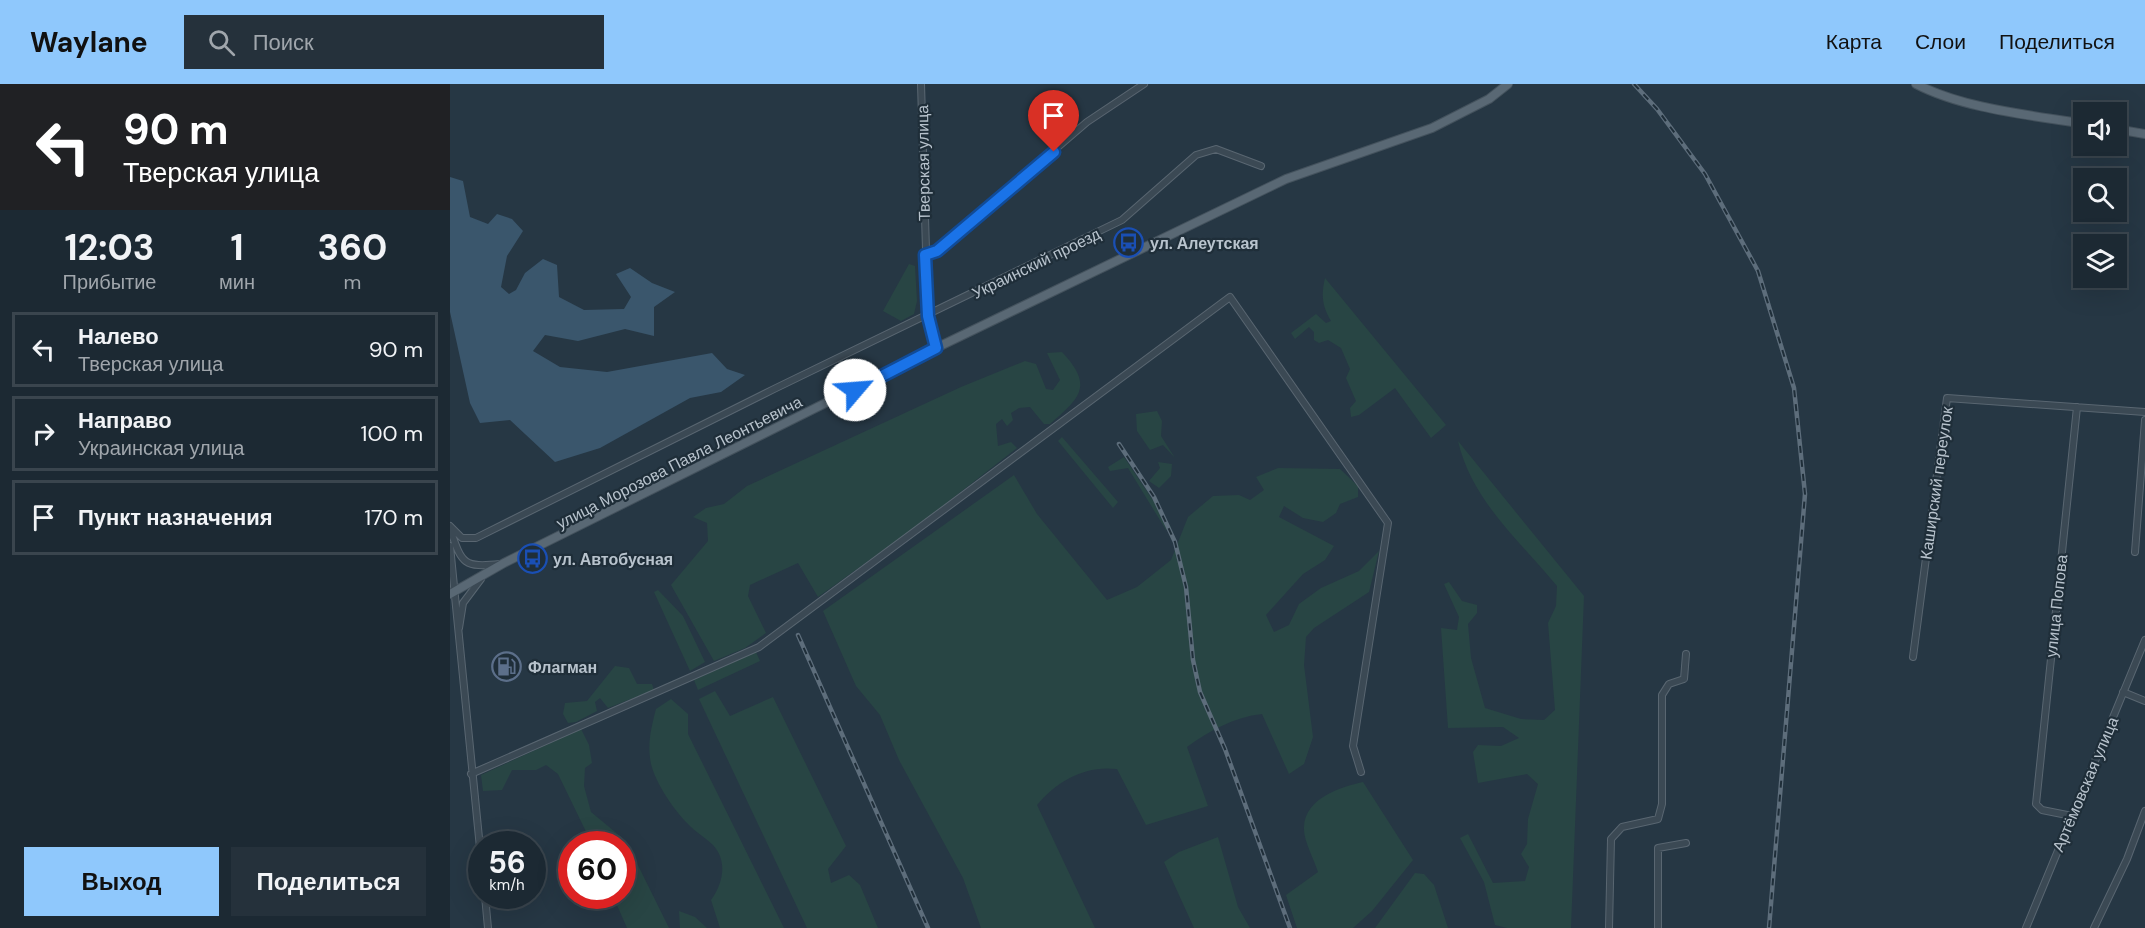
<!DOCTYPE html>
<html lang="ru">
<meta charset="utf-8">
<style>
body{margin:0;font-family:"DM Sans",sans-serif;background:#25313b;color:#f1f3f6;height:100vh;display:flex;flex-direction:column;font-size:22px;white-space:nowrap}
*{box-sizing:border-box;margin:0}
p{font-size:20px;color:#a0a6ac}
.icon{flex:none;width:33px;height:33px;fill:none;stroke:currentColor;stroke-width:2;stroke-linecap:round;stroke-linejoin:round}
.map{position:relative;flex:1;overflow:hidden}
.side{display:flex;flex-direction:column;background:#1c2933;width:450px}
.side>*{flex:none}
.guide{background:#202124;color:#fff;overflow:hidden}
.fabs{position:absolute;left:1623px;top:18px;display:grid;gap:12px}
.fabs a{display:grid;place-items:center;width:54px;height:54px;border-radius:0px;background:#1c2933;box-shadow:0 6px 24px #0002,0 0 0 2px #3a454e;font-size:30px}
.speed{position:absolute;left:18px;top:747px;display:flex;gap:12px;font-size:30px;font-weight:700;text-align:center}
.speed>*{display:grid;place-content:center;width:78px;height:78px;border-radius:50%;background:#1c2933;box-shadow:0 6px 24px #0002,0 0 0 2px #3a454e;line-height:1}
.speed small{font-size:15px;font-weight:400}
.speed .limit{border:9px solid #d22;background:#fff;color:#111}
.pin{position:absolute;display:grid;place-items:center;width:51px;height:51px;color:#fff;margin:-62px -26px;border-radius:50% 50% 50% 0;rotate:-45deg;box-shadow:0 0 6px #0007}
.pin .icon{rotate:45deg}
.me{position:absolute;width:66px;margin:-33px;rotate:63deg;stroke-linejoin:round;filter:drop-shadow(0 0 4px #0008)}
.turn{display:flex;align-items:center;gap:21px;height:126px;padding:0 24px;font-size:27px}
.turn .icon{width:78px;height:78px;stroke-width:2.5}
.turn b{display:block;font-size:42px;line-height:51px}
.eta{display:flex;justify-content:space-evenly;align-items:center;height:102px;text-align:center}
.eta b{font-size:36px;font-weight:700;line-height:42px}
.button{display:flex;gap:12px;margin-top:auto;padding:12px 24px}
.button a{flex:1;height:69px;border-radius:0px;background:#8fc8fc;color:#111;font-size:24px;font-weight:700;line-height:69px;text-align:center}
.button a+a{background:#25313b;color:#f1f3f6}
ul{padding:0;list-style:none}
li{display:flex;align-items:center;gap:18px;height:75px;margin:0 12px 9px;padding:0 12px;border:3px solid #3a454e;border-radius:0px}
li div{flex:1}
li b{display:block;font-size:22px}
li em{font-style:normal}
header{display:flex;align-items:center;gap:36px;box-sizing:border-box;height:84px;padding:0 30px;background:#8fc8fc;color:#111}
header strong{font-size:28px}
nav{display:flex;gap:33px;margin-inline-start:auto;font-size:21px}
.search{width:420px;height:54px;background:#25313b;display:flex;align-items:center;gap:15px;box-sizing:border-box;padding:0 21px;border-radius:0px;color:#a0a6ac;font-size:22px}
main{display:flex;flex:1;min-height:0}
.map>svg:first-child{display:block}
.green{fill:#284544}
.water{fill:#3a566c}
.lines{fill:none;stroke-linecap:round;stroke-linejoin:round}
.minor-casing{stroke:#596671;stroke-width:8}
.major-casing{stroke:#44525d;stroke-width:10}
.minor{stroke:#3b4954;stroke-width:6}
.major{stroke:#596874;stroke-width:8}
.rail-casing{stroke:#5d6d7b;stroke-width:4.5}
.rail{stroke:#1f2e39;stroke-width:2;stroke-dasharray:7;stroke-linecap:butt}
.route-casing{stroke:#114b97;stroke-width:15}
.route{stroke:#1a73e8;stroke-width:10}
.labels{text-anchor:middle;stroke-width:4.5;stroke-linejoin:round;paint-order:stroke}
.street-label{font-size:16px;fill:#b8c3cd;stroke:#1f2e39}
.poi-label{font-size:16px;font-weight:bold;fill:#b8c3cd;stroke:#1f2e39;text-anchor:start}
</style>
<header>
<strong>Waylane</strong>
<div class="search"><svg class="icon" aria-label="search" viewBox="0 0 24 24"><circle cx="10" cy="10" r="6"/><path d="M15 15l6 6"/></svg>Поиск</div>
<nav><a>Карта</a><a>Слои</a><a>Поделиться</a></nav>
</header>
<main>
<section class="side">
<div class="guide">
<div class="turn"><svg class="icon" aria-label="left" viewBox="0 0 24 24"><path d="M17 20v-9H6M10 6l-5 5 5 5"/></svg><div><b>90 m</b>Тверская улица</div></div>
</div>
<div class="eta">
<div><b>12:03</b><p>Прибытие</p></div>
<div><b>1</b><p>мин</p></div>
<div><b>360</b><p>m</p></div>
</div>
<ul>
<li><svg class="icon" aria-label="left" viewBox="0 0 24 24"><path d="M17 20v-9H6M10 6l-5 5 5 5"/></svg><div><b>Налево</b><p>Тверская улица</p></div><em>90 m</em></li>
<li><svg class="icon" aria-label="right" viewBox="0 0 24 24"><path d="M7 20v-9h11M14 6l5 5-5 5"/></svg><div><b>Направо</b><p>Украинская улица</p></div><em>100 m</em></li>
<li><svg class="icon" aria-label="arrive" viewBox="0 0 24 24"><path d="M6 21V4h12l-3 4 3 4H6"/></svg><div><b>Пункт назначения</b></div><em>170 m</em></li>
</ul>
<div class="button"><a>Выход</a><a>Поделиться</a></div>
</section>
<div class="map">
<svg width="1695" height="844" viewBox="0 0 1695 844">
<rect width="100%" height="100%" fill="#263744"/>
<path class="green" d="M459,180L465,182L467,217L464,230L451,237L433,227Z
M875,194L996,341L981,354L945,304L909,331L901,333L900,324L906,317L896,294L900,285L891,264L878,256L869,259L864,256V248L859,243L845,255L841,249L866,230L876,239L881,237C872,222 871,211 875,194Z
M612,268C644,302 630,314 600,340H594L580,323L569,324L561,329L563,336L557,342L552,335L546,340L548,362L561,358L567,364L467,442L368,513L348,479L300,501L298,512L316,549L295,564L264,577L221,501L258,457L257,439L243,433L256,424L274,420L297,402L511,303L575,277L586,280L596,305L603,306L610,296L597,269Z
M707,327L712,337L711,352L725,374L713,361L700,366L687,347L686,330Z
M612,353L668,418L663,424L608,357Z
M1008,357L1134,512L1121,844H1057L1045,841L1034,798L1010,754L1018,750L1043,799L1075,797L1079,783L1071,770L1077,760L1078,735L1088,700L1077,690L1028,699L1023,668L1028,661L1051,662L1069,654L1053,643L998,644L991,544L1007,546L1009,533L994,500L999,498L1012,517L1027,521V529L1018,540L1021,574L1035,624L1071,635L1094,636L1105,626L1098,539L1106,522L1107,502C1069,456 1022,417 1008,357Z
M674,373L721,443L716,446L678,384L660,387L658,383Z
M708,378L722,380L721,392L709,404L699,397L710,384Z
M828,384L890,385L908,402V413L890,420L886,429L873,438L853,434L834,422L829,433L884,462L875,476L853,490L816,531L824,548L839,541L849,520L871,504L909,487L929,467L919,508L864,544L856,553L854,581L863,653L854,680L839,690L812,630C784,633 759,647 737,663L758,722L696,741L667,685C635,681 607,697 587,721L645,844H531L513,794L449,676L430,631L406,602L373,527L564,391L587,430L657,516L687,503L721,476L738,433L763,412L789,411L800,416L814,406L806,393Z
M208,506L233,532L255,578L240,587L204,508Z
M306,568L310,577L248,606L244,596Z
M165,582L179,584L187,600H202L204,606L158,624L150,614L145,618L147,627L126,638L118,639L113,630L115,619L137,617Z
M265,607L280,632L323,613L396,762L378,785L381,799L399,791L410,801L428,844H357L249,615Z
M221,615L238,630V650L334,844H270L261,816C273,800 278,777 263,761C255,753 245,748 238,740C224,726 206,700 201,680C197,661 201,644 206,625Z
M131,645L139,661L142,679L135,684L134,702L141,728L176,757L219,844H177L163,812H172V760H142L108,690L96,681L86,686H62L52,706L33,707L31,691Z
M913,698L963,776L922,827L903,844H847L836,811L868,788C864,775 853,756 854,743C855,714 891,703 913,698Z
M768,753L788,823L800,844H744L714,778L729,768Z
M965,789L974,790L984,801L998,844H925Z
M229,827L245,833L257,844H230Z"/>
<path class="water" d="M0,93L13,97L20,133L38,140L47,130L62,135L73,147L57,172L51,203L59,210L66,206L75,189L93,175L107,181L109,213L134,226L174,225L181,213L166,190L180,184L202,199L225,208L204,223V252L175,245L128,257L95,251L83,267L110,283L157,288L262,269L277,285L295,291L271,308L240,314L150,364L105,378L60,336L30,339L20,319L0,228Z"/>
<g class="lines">
<defs>
<path id="minor" d="M471,0L478,232L486,264
M475,171L487,167L637,38L694,0
M0,442L12,454H26L324,305L672,136L746,71L766,65L811,82
M0,445C12,479 12,484 50,480
M0,462L32,784
M1685,468L1695,336
M9,544L13,519L31,495
M1463,573L1497,314L1695,328
M1673,608L1695,617
M21,690L309,563L780,213L938,439L903,662L911,688
M1622,732L1592,726L1586,720L1627,323
M35,812L38,844
M1159,844L1161,755L1172,743L1208,735L1212,720V611L1219,600L1234,595L1236,570
M1208,844V764L1236,759
M1576,844L1695,556
M1644,844L1677,775L1695,727"/>
<path id="major" d="M1466,0C1514,25 1581,31 1634,40
M1666,45L1695,50
M0,510L54,479L486,264L836,95L982,44L1039,15L1058,0"/>
</defs>
<use href="#minor" class="minor-casing"/>
<use href="#major" class="major-casing"/>
<use href="#minor" class="minor"/>
<use href="#major" class="major"/>
<defs>
<path id="rail" d="M1184,0L1207,25L1255,90L1308,187L1344,304L1355,410L1319,844
M669,360L704,413L725,458L736,503L743,576L750,608L775,665L840,844
M348,551L478,844"/>
</defs>
<use href="#rail" class="rail-casing"/>
<use href="#rail" class="rail"/>
</g>
<g class="lines">
<defs>
<path id="route" d="M405,306L486,264L478,232L475,171L487,167L604,68"/>
</defs>
<use href="#route" class="route-casing"/>
<use href="#route" class="route"/>
</g>
<defs>
<symbol id="bus-ring" viewBox="-11 -11 22 22"><circle r="9.5" fill="#1f2e39" stroke="#1a4fb4" stroke-width="1.5"/><path d="M-5-6H5V4H4V6H2V4H-2V6H-4V4H-5ZM-3.5-4V0h7V-4ZM-3.5 1.2v1.5H-2V1.2ZM2 1.2v1.5H3.5V1.2Z" fill="#1a4fb4"/></symbol>
<symbol id="fuel-ring" viewBox="-11 -11 22 22"><circle r="9.5" fill="#1f2e39" stroke="#5c6f8a" stroke-width="1.5"/><path d="M-5.5-6h7V0h2V4h1.3V-2.5L3-4.5l.8-.8L6-3V5H2.5V1h-1V6h-7ZM-4.2-4.7v3.2H.2V-4.7Z" fill="#5c6f8a"/></symbol>
</defs>
<g fill-rule="evenodd">
<use href="#bus-ring" x="662" y="142" width="33" height="33"/>
<use href="#bus-ring" x="66" y="458" width="33" height="33"/>
<use href="#fuel-ring" x="40" y="566" width="33" height="33"/>
</g>
<g class="labels">
<g class="street-label">
<text transform="translate(473 79) rotate(-91)" y="6">Тверская улица</text>
<text transform="translate(586 179) rotate(-26)" y="6">Украинский проезд</text>
<text transform="translate(229 378) rotate(-27)" y="6">улица Морозова Павла Леонтьевича</text>
<text transform="translate(1486 399) rotate(-82)" y="6">Каширский переулок</text>
<text transform="translate(1606 522) rotate(-84)" y="6">улица Попова</text>
<text transform="translate(1635 700) rotate(-67)" y="6">Артёмовская улица</text>
</g>
<g class="poi-label">
<text x="700" y="165">ул. Алеутская</text>
<text x="103" y="481">ул. Автобусная</text>
<text x="78" y="589">Флагман</text>
</g>
</g>
</svg>
<div class="fabs">
<a><svg class="icon" aria-label="sound" viewBox="0 0 24 24"><path d="M4 9h4l5-4v14l-5-4H4zM17 9q2 3 0 6"/></svg></a>
<a><svg class="icon" aria-label="search" viewBox="0 0 24 24"><circle cx="10" cy="10" r="6"/><path d="M15 15l6 6"/></svg></a>
<a><svg class="icon" aria-label="layers" viewBox="0 0 24 24"><path d="M12 4l9 5-9 5-9-5zM3 14l9 5 9-5"/></svg></a>
</div>
<div class="speed"><div>56<small>km/h</small></div><div class="limit">60</div></div>
<div class="pin" style="left:604px;top:68px;background:#d93025"><svg class="icon" aria-label="arrive" viewBox="0 0 24 24"><path d="M6 21V4h12l-3 4 3 4H6"/></svg></div>
<svg class="me" style="left:405px;top:306px" viewBox="-20 -20 40 40"><circle r="19" fill="#fff"/><path d="M0-13L10 11 0 6-10 11z" fill="#1a73e8"/></svg>
</div>
</main>
